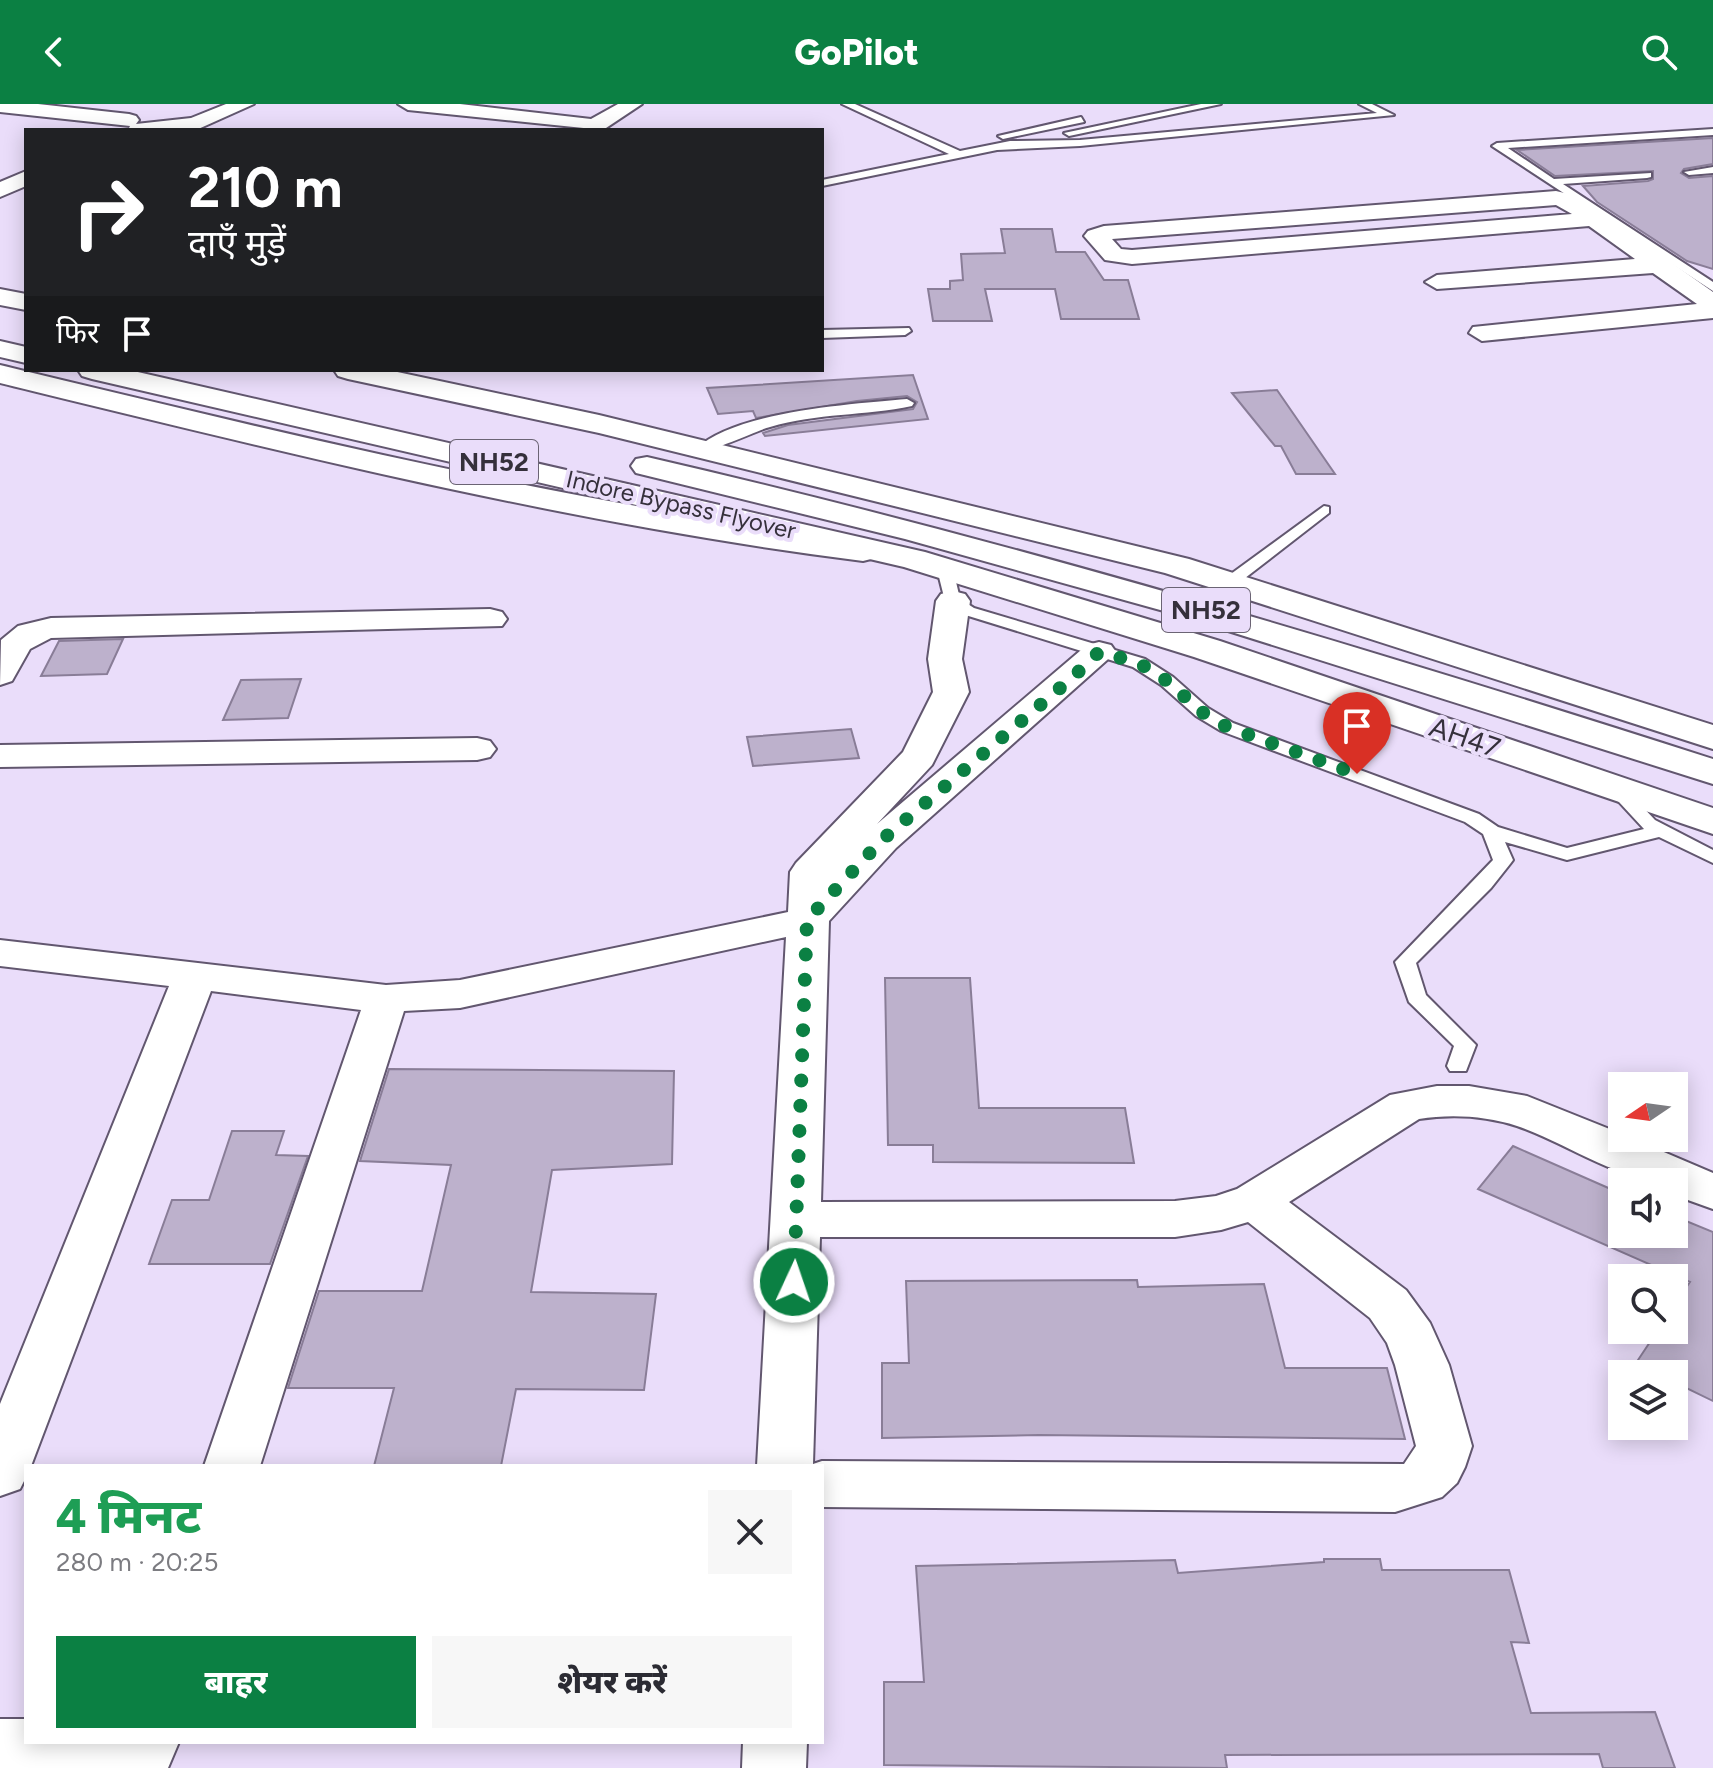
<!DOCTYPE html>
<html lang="hi">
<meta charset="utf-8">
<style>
body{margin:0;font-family:Figtree,"Noto Sans Devanagari",sans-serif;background:#f7f7f7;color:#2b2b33;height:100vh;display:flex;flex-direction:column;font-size:30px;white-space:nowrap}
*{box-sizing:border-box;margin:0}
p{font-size:26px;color:#7c7c81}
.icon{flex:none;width:44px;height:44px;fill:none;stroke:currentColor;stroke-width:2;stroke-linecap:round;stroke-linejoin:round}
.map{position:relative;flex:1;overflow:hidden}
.drawer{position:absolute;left:24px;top:1360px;width:800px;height:280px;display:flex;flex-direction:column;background:#fff;border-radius:0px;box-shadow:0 4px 20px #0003}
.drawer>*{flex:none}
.banner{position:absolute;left:24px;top:24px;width:800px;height:244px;border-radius:0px;box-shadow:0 4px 20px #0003;background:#202124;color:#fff;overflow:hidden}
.needle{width:52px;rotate:257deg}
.tools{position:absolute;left:1608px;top:968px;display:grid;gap:16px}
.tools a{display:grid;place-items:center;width:80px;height:80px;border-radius:0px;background:#fff;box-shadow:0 4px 20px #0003;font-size:40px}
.pin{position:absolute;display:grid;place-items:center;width:68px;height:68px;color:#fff;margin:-82px -34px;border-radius:50% 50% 50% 0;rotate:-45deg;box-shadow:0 0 8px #0007}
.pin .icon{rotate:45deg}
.me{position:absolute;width:88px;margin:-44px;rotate:3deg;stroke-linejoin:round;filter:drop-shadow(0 0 6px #0008)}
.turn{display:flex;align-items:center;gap:28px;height:168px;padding:0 32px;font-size:36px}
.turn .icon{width:104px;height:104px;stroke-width:2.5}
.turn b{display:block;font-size:56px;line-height:68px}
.then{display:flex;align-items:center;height:76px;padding:0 32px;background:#0003;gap:16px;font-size:30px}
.round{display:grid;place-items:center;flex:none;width:84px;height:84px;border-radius:0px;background:#f7f7f7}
.overview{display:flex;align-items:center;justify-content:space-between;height:136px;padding:0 32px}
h1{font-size:48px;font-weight:800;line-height:60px;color:#1e9e55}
.button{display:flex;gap:16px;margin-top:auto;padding:16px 32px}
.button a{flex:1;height:92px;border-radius:0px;background:#0b8043;color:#fff;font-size:32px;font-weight:800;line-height:92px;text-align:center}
.button a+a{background:#f7f7f7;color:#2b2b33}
header{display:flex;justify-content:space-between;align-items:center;height:104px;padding:0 32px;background:#0b8043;color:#fff;font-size:36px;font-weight:800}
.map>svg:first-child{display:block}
.building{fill:#bdb1cc;stroke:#897d97;stroke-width:2}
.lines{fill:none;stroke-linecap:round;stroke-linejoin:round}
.service-casing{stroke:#62576f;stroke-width:4}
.minor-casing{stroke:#62576f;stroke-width:4}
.tertiary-casing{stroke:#62576f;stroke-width:4}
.trunk-casing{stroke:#62576f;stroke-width:4}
.service{fill:#fff;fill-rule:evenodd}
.minor{fill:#fff;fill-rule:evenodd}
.tertiary{fill:#fff;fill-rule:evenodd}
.trunk{fill:#fff;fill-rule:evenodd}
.route{stroke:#0b8043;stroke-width:14;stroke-dasharray:0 25.2}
.labels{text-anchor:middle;stroke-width:8;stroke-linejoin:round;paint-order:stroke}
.far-street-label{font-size:24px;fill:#35303b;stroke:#eaddfa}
.shield{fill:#eaddfa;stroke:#6b6474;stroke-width:2}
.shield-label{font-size:26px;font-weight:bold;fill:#35303b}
.street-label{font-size:28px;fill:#35303b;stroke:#eaddfa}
</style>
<header><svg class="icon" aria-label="back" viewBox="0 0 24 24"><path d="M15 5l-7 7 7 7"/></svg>GoPilot<svg class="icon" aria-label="search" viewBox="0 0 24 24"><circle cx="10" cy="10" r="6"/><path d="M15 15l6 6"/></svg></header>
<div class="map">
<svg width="1713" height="1664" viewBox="0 0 1713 1664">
<rect width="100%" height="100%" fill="#eaddfa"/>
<path class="building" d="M1713,34V60L1684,65L1681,69L1689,74L1713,72V165L1687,157L1597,98L1583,82L1648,77L1653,75V67L1555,72L1517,46Z
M1001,125H1052L1056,148H1085L1104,176H1128L1139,215H1061L1055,185H985L992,217H933L928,185H950V177L963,176L961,150L1005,149Z
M913,271L928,315L765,332L763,329L788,321L913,305L917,298L907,292L857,297L756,314L753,307L718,310L707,284Z
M1277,286L1335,370H1296L1281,342H1275L1232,289Z
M123,535L107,570L41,572L59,537Z
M301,575L288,614L223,616L241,576Z
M851,625L859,654L753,662L747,633Z
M885,874H970L979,1004H1125L1134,1059L933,1058V1041H888Z
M389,965L674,967L672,1060L552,1066L531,1188L656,1190L644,1286L516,1285L501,1362H374L394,1284H288L319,1187H422L451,1061L360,1057Z
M232,1027H284L276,1051L308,1052L270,1160H149L172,1096H209Z
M1513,1042L1622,1090V1130H1674V1112L1713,1128V1297L1674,1278V1270H1658L1636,1259L1658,1226H1674V1201L1690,1178L1478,1085Z
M1137,1176L1138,1183L1264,1180L1285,1264H1387L1405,1335L1039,1331L882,1334V1259H909L906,1177Z
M1324,1455H1380L1382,1466H1509L1529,1539L1511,1538L1531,1609L1655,1608L1675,1664H1603L1599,1650L1225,1651L1227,1664L884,1661V1578H924L916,1462L1175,1456L1178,1469L1324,1458Z"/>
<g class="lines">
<defs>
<path id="service" d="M842,0H855L960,47L1010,37L1080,36L1377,9L1359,0H1372L1394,11L1080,42L997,46L822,82V76L949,50Z
M1201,0H1221L1069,32L1064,29Z
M1081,13L1084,18L1003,35L998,32Z
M1713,25V31L1508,44L1554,75L1651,69V73L1647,74L1563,80L1713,178V187L1492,42L1497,39Z
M1713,63V69L1689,71L1684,68Z
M909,224L911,227L905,231L822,234V226Z
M907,295L914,299L912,302C865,312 817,309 770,323C754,327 706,352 696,345C736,307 853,300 907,295Z
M1324,402L1329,403V409L1236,481H1224V475Z
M945,460L953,465L960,495L974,504L1145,555L1173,573L1208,604L1233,619L1479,710L1498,723L1567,744L1644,725L1607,685L1616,680L1622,681L1655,716L1713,746V759L1659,733L1567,756L1505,738L1513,756L1510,760L1491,784L1416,859L1426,891L1476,941L1466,967H1450L1447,962L1454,942L1409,898L1395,858L1493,756L1483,730L1465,718L1221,627L1196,612L1161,581L1133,563L962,510L945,497L937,465Z"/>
<path id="minor" d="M0,0H38L129,10L136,12L139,16L136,20L191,14L226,0H254L196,26H128L130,22L0,8Z
M398,0H460L591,15L618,0H642L603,26L408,6Z
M26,67V82L0,93V78Z
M1556,87L1577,92L1713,188V214L1482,237L1469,229L1473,223L1697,200L1653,169L1437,185L1425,178L1437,171L1635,155L1589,122L1132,160L1105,156L1084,132L1088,127L1104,122ZM1556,101L1572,110L1132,146L1121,145L1112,135Z
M953,487L965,490L970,497L962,555L969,588L932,661L877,720L1087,541L1099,538L1111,541L1116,548L896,744L829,817L821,1098L1175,1097L1216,1092L1237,1085L1390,991L1437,982H1469L1527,992L1622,1030V1034H1631L1713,1069V1105L1674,1091V1078C1617,1078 1570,1040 1517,1022C1486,1012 1451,1010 1419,1015L1289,1098L1406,1186L1430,1219L1449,1261L1472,1342L1465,1363L1457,1379L1442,1393L1395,1408L822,1403V1362H757L786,833L460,904L404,907L260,1362H204L361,906L211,887L31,1362H26V1373L20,1385L0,1392V1300L169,882L0,862V836L386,881L460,876L788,808L790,768L796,759L903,648L933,588L928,555L936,497L941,490ZM1248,1118L1370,1214L1387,1239L1395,1261L1416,1342L1404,1360L822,1357L813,1360L820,1133H1175L1221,1126Z
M490,505L502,508L507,515L502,522L51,534L30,545L12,577L0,581L1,536L18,522L51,514Z
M477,634L490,637L496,645L490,653L477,656L0,663V641Z
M0,1615H26V1638H179L168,1664H0Z
M743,1638H807L806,1664H742Z"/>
<path id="tertiary" d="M0,185L26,190V206L0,201Z
M0,261C286,330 571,400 863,437L875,440L880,447L875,454L863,457C570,420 286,349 0,279Z
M334,266H388L599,311L1189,455L1713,621V645L1165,469L599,329L348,275L338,272Z"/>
<path id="trunk" d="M0,237L26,243V259L0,253Z
M78,266H129L925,448L1220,537L1713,704V730L1194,553L904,463L92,275L82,272Z
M647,353C1008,436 1361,542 1713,655V680L1171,509L905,435L636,369L631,362L636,355Z"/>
</defs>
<use href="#service" class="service-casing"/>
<use href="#minor" class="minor-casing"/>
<use href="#tertiary" class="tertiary-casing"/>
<use href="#trunk" class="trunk-casing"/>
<use href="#service" class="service"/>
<use href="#minor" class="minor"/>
<use href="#tertiary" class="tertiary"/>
<use href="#trunk" class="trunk"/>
</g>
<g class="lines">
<path class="route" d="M794,1178L807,816L882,736L1073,573L1099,548L1139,559L1167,577L1202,608L1227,623L1357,670"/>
</g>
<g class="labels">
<g class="far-street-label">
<text transform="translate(681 401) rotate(13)" y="8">Indore Bypass Flyover</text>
</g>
<g class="shield">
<rect x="450" y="336" width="88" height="44" rx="6"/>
<rect x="1162" y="484" width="88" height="44" rx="6"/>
</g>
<g class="shield-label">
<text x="494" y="367">NH52</text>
<text x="1206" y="515">NH52</text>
</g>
<g class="street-label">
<text transform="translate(1465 633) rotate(19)" y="10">AH47</text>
</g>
</g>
</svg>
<div class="tools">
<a><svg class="needle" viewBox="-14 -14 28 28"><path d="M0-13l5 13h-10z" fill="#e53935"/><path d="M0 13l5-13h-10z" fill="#7c7c81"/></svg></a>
<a><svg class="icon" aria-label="sound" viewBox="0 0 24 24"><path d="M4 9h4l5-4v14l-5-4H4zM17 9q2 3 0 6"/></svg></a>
<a><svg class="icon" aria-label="search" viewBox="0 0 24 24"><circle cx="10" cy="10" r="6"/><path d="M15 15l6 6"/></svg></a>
<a><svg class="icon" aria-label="layers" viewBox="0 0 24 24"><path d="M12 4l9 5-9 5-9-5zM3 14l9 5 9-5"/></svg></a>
</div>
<div class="pin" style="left:1357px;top:670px;background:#d93025"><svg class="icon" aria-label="arrive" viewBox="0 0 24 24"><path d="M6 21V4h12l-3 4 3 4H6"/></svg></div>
<svg class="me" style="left:794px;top:1178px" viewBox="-20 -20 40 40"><circle r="17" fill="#0b8043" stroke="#fff" stroke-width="3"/><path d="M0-11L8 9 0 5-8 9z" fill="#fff"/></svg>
<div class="banner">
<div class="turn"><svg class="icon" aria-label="right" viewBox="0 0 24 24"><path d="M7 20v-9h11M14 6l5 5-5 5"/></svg><div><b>210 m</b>दाएँ मुड़ें</div></div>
<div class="then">फिर<svg class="icon" aria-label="arrive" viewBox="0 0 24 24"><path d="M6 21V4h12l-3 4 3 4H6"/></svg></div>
</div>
<section class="drawer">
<div class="overview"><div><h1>4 मिनट</h1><p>280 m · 20:25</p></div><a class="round"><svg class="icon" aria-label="close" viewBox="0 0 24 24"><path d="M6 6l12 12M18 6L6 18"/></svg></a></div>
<div class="button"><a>बाहर</a><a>शेयर करें</a></div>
</section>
</div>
